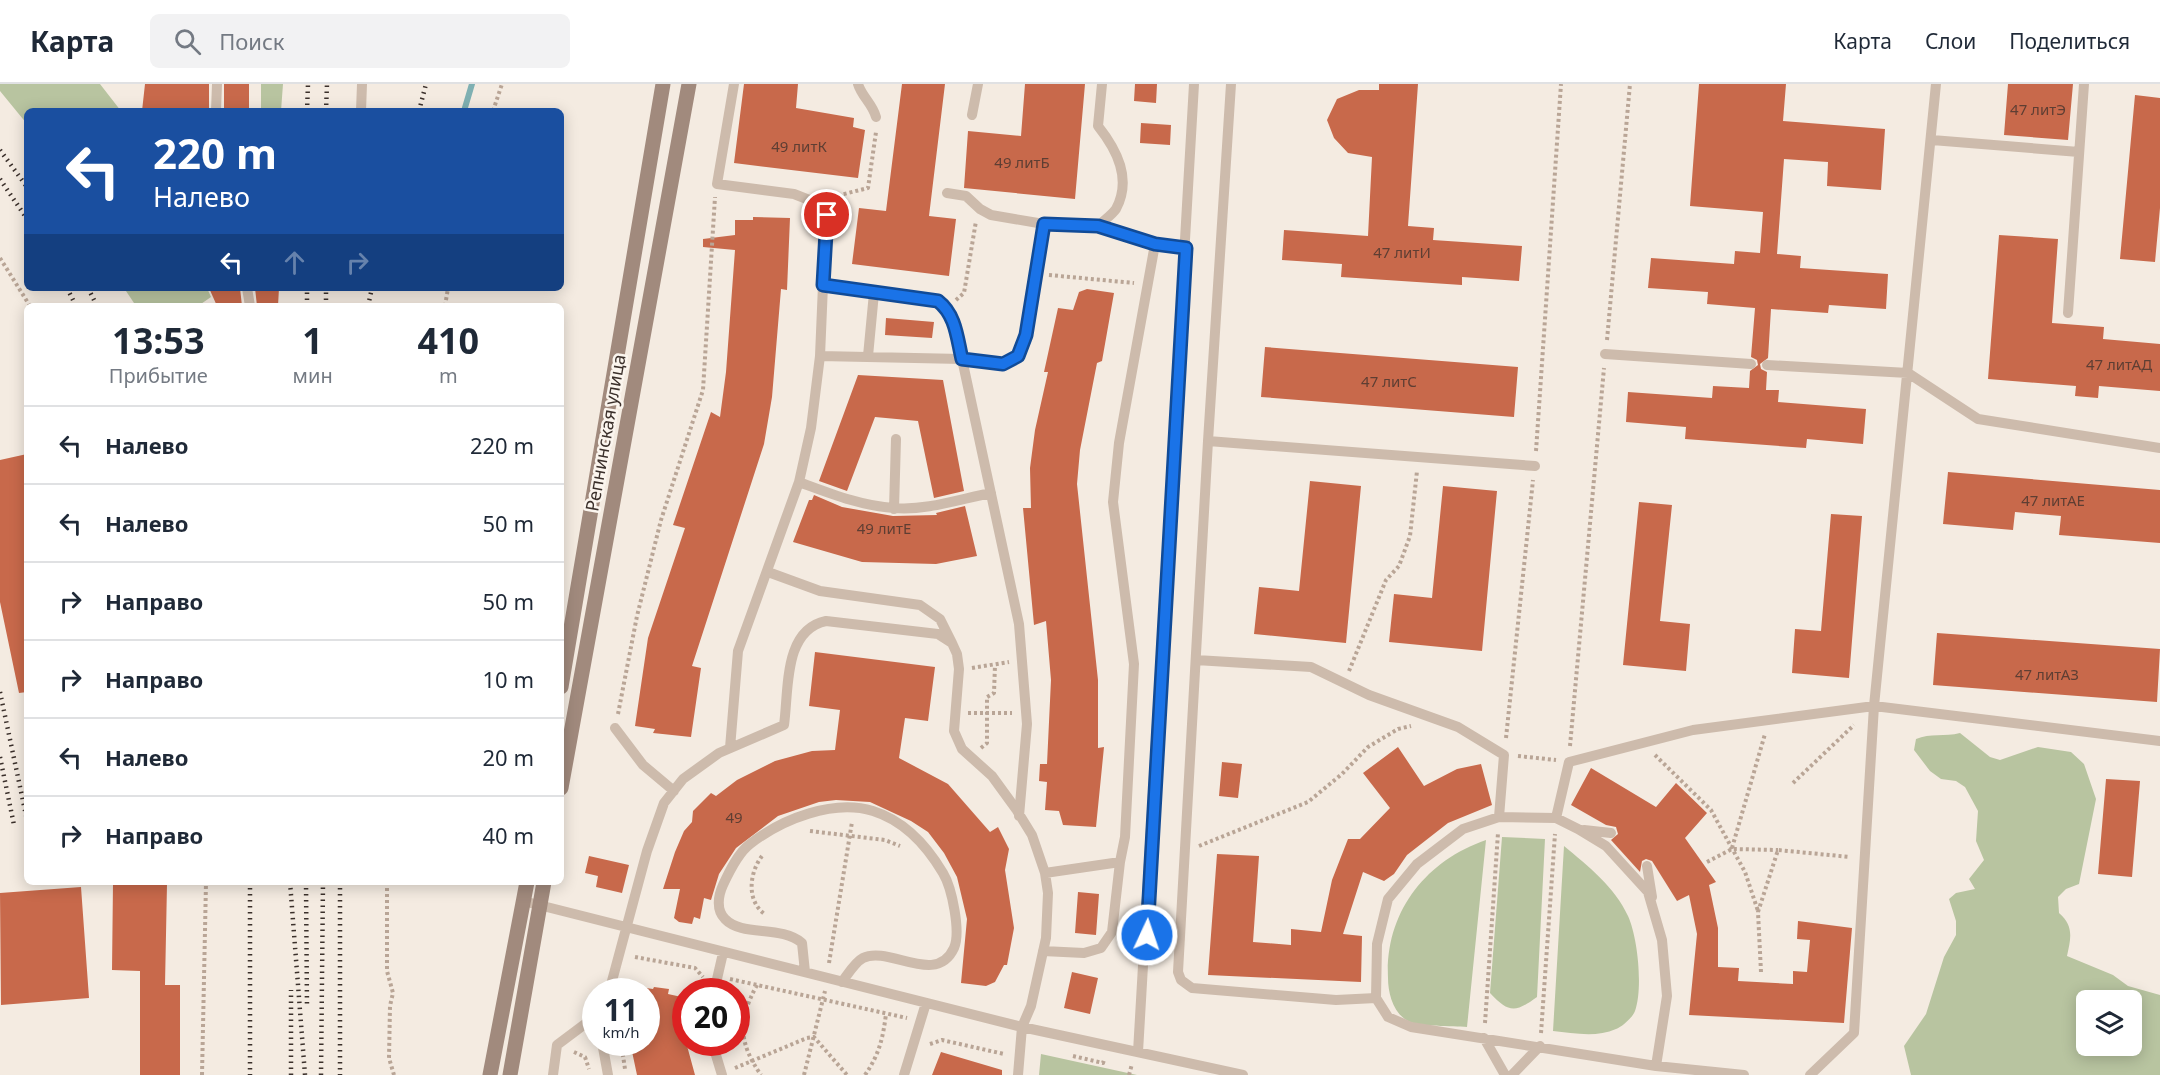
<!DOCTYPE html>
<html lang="ru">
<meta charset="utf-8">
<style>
body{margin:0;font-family:"Noto Sans",sans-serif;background:#f2f2f3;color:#1f2937;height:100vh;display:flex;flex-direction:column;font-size:22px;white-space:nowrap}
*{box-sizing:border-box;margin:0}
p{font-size:20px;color:#747a83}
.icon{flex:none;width:33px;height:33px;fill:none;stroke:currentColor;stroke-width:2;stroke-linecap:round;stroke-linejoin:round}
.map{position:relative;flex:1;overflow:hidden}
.sheet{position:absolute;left:24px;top:219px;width:540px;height:582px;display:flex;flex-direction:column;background:#fff;border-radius:9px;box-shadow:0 3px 15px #0003}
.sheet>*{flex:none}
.banner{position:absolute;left:24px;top:24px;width:540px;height:183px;border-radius:9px;box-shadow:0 3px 15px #0003;background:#1a4fa0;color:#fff;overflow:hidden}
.tools{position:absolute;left:2076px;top:906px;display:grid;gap:12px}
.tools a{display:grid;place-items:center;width:66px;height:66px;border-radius:9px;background:#fff;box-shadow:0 3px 15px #0003;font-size:30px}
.speed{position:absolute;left:582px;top:894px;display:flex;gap:12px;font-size:30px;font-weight:700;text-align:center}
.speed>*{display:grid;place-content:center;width:78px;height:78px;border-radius:50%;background:#fff;box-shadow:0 3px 15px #0003;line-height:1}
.speed small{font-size:15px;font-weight:400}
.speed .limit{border:9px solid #d22;background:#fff;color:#111}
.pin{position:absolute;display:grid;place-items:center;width:51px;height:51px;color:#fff;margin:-26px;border:3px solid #fff;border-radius:50%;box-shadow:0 2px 6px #0007}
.me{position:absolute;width:66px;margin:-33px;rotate:3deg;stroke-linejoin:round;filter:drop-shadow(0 0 4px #0008)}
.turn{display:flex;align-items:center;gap:21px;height:126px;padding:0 30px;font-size:27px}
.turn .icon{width:78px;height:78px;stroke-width:2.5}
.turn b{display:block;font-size:42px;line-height:51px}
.lanes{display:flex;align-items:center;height:57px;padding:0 30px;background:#0003;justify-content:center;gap:30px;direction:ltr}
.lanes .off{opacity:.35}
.eta{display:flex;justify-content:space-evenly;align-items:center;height:102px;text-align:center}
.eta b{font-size:36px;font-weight:700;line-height:42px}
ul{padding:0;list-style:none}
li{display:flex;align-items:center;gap:18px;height:78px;padding:0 30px;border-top:2px solid #e0e1e3}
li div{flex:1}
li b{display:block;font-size:22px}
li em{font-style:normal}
header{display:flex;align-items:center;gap:36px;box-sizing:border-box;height:84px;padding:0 30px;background:#fff;border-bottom:2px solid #e0e1e3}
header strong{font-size:28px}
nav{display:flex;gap:33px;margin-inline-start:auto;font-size:21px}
.search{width:420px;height:54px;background:#f2f2f3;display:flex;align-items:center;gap:15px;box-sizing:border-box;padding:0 21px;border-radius:9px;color:#747a83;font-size:22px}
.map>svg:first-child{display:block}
.green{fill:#b8c4a0;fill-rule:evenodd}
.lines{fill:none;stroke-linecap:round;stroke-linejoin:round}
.stream{stroke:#7fb0b2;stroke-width:6}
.building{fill:#c8694b}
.path{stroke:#b9a596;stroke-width:4;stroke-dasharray:3 3;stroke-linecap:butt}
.lane{stroke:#cdbbac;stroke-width:10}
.secondary{stroke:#a18a7d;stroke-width:15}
.rail{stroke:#3b302b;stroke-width:4.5;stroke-dasharray:1.5 4.5;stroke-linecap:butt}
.route-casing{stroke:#114b97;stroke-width:15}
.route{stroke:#1a73e8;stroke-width:10}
.labels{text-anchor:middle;stroke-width:5;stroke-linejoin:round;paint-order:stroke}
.number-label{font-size:15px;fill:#5e3e33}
.street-label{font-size:18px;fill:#3b302b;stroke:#fbf5ee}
</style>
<header>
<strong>Карта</strong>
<div class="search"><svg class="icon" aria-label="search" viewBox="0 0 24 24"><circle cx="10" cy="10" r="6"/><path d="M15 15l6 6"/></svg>Поиск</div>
<nav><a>Карта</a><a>Слои</a><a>Поделиться</a></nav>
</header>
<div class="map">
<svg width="2160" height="991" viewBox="0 0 2160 991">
<rect width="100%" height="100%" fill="#f4ebe1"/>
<path class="green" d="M0,0H100L121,27H27V40L0,7Z
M261,0H283L281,27H261Z
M124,204H207L211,213L198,222H136Z
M1960,649L1990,673L2000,676L2038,663L2071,668L2084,680L2096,715L2079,800L2066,805L2058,813L2059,829C2074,842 2071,854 2067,872L2113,891L2128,902L2160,911V991H1911L1904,962L1926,930L1944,873L1956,851V837L1949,815L1956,809L1975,805L1969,795L1984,776L1976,757L1978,727L1965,703L1956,697L1941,695L1930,687L1914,666L1916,655C1930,649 1945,653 1960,649ZM2132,916V962H2086V916Z
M1502,753L1545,755L1537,913C1515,929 1509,929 1490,909Z
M1486,756L1467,943C1453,942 1419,943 1408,937C1393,929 1388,909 1388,894C1385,829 1425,777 1486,756Z
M1564,762C1588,782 1615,803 1628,832C1638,854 1643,905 1635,927C1633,933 1622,943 1616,945C1596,954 1573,949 1553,947Z
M1041,970L1137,991H1039Z"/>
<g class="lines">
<path class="stream" d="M464,27L472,0"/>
</g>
<path class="building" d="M145,0H209V27H142Z
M224,0H249V27H224Z
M744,0H798L796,24L854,34L853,43L865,46L858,94L734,79Z
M902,0H945L929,132L956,135L949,192L852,180L859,124L886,127Z
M1025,0H1085L1075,115L964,104L968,47L1021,52Z
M1135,0H1157L1156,19L1134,17Z
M1379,0H1418L1408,142L1434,144L1433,156L1522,162L1519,197L1462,193V201L1341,193L1342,180L1282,176L1284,146L1368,152L1372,73L1348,69L1334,54L1327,36L1337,15L1359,6H1379Z
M1699,0H1786L1783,37L1885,45L1881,106L1827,102L1828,78L1784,75L1777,170L1801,172L1800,184L1888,190L1886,225L1829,221L1828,229L1771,225L1768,274L1760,280L1761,285L1767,288L1766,306H1779L1778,318L1866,325L1863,360L1807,355L1806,364L1685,355L1686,343L1626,338L1628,308L1712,314L1713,302L1749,304L1750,287L1758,281L1757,276L1751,273L1755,224L1707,220L1708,208L1648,204L1651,174L1734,180L1735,167L1760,169L1763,128L1690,122Z
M2008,0H2073L2068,56L2004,51Z
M2135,11L2160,14V124L2155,178L2120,175Z
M1141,39L1171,41L1170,61L1140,59Z
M753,133L790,134L787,206L781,205L772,313L764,360L692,582L701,584L691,653L653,649L655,645L635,642L648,554L685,444L673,441L711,328L720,333L726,288L735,166L703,163V155L735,151V136H753Z
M1999,151L2058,155L2052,239L2104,243L2103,255L2160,260V307L2099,302L2098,314L2075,312L2076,302L1988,295Z
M209,204H240L242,222H217Z
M255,204H279L278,222H257Z
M1087,205L1114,209L1102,277L1097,279L1080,366L1077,400L1098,596V664L1104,663L1096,743L1063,741L1059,727L1045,726L1047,698L1039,697L1040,680H1047L1051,596L1046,537L1034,541L1023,424H1031L1030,384L1035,346L1048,288H1044L1058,224L1073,226L1079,208Z
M886,234L934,238L932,254L885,251Z
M1265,263L1518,283L1514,333L1261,313Z
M858,291L943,296L964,407L934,414L918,337L875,333L847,407L819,397Z
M27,370V608L19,609L0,518V376Z
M1948,388L2160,406V459L2059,451L2061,432L2015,428L2013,446L1943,440Z
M1310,397L1361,402L1346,559L1254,550L1259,503L1299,507Z
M1443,402L1497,407L1482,567L1389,558L1394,510L1432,514Z
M814,411L842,423L893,432L937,431L936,429L965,422L977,472L936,480L862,478L793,458L809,416H812Z
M1639,418L1672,421L1660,537L1690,540L1686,587L1623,581Z
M1831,430L1862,432L1849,594L1792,589L1795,545L1821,547Z
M1937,549L2160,565L2157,618L1933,601Z
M815,568L935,583L928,637L905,634L899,674L948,700L990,748L998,743L1009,765L1005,786L1014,844L1007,881H1004L995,898L986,902L961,899L967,835L957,793L944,769L928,748L911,737L870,718L836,716L819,718L778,732L736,764L719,790L711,816L704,814L700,835L694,833L692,840L679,838L674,834L680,805H663L675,768L684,747L692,738L693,727L711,709L716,712L737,696L775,677L812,667L835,666L840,626L809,622Z
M1398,663L1424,702L1457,685L1481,680L1492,721L1448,739L1407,771L1394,790L1384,797L1363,788L1343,850L1362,852L1361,898L1208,891L1217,770L1259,772L1253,858L1291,861V845L1321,848L1332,796L1348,755H1360L1390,724L1363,689Z
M1222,678L1242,680L1238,714L1219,712Z
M1591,684L1656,723L1676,699L1707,729L1685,754L1716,798L1709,801L1718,844V883L1739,884L1738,897L1793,900V887L1807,888L1810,856L1797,855L1798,837L1852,844L1844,939L1689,931L1697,850L1689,811L1677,817L1652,777L1646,775L1642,777L1640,788L1611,756L1618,750L1616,743L1606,741L1571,721Z
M2106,695L2140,697L2132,793L2098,790Z
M589,772L629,781L622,809L596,803L598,792L585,789Z
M113,799L167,800L165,901H180V991H140V887L112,886Z
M81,803L89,914L1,921L0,809Z
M1078,808L1099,810L1096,851L1075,849Z
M1072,888L1098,894L1090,930L1064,924Z
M654,903L669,905L668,910L686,914V958L695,991H637L630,958H646V904L653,905Z
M941,968L1002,986V991H932Z"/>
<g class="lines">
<path class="path" d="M493,27L502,0
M832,113L868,104L876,48
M0,174L30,222
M1049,191L1134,199
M956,216L964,209L976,137
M445,222L448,204
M1607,256L1630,0
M1536,367L1561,0
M972,584L1009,578
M1349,587L1386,496L1399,482L1410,452L1417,387
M968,629H1012
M618,630L637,532L661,436L703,306L715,113
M1506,654L1533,396
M1570,662L1604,284
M981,664L987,659V613L994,609L995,581
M1655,671L1711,726L1745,788L1758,827
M1518,672L1556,676
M1793,699L1854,641
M810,747L885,756L900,762
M1199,762L1308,718L1342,690L1368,663L1398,645L1411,642
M1732,764L1765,650
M762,772C749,789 746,818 766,831
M1707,778L1732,765L1778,766
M387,798V887L393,909L390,922L389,974L394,991
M635,873L695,884L703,893
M829,879L852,738
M1761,888L1758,828L1778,766L1850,773
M730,895L907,934
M757,901C738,936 738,958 761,991
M1485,939L1498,749
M1541,949L1555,750
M621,958L625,985
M930,960L942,956L1004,970
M574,968L585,973L589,985
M1073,972L1103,979L1104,976
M735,984L807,954L814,953L847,991
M202,991L206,798
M804,991L825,907
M865,991C879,971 883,954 886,930
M1129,991L1132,980"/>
<path class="lane" d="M734,0L717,100L794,110L822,121L827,131L823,201
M858,0C862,13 872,19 876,33
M1231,0L1208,357L1178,888L1181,896L1192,904L1336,916L1376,914
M216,27L217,0
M361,27L362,0
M972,31L978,0
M1932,56L2079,68
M947,109L966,112L980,125L991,131L1044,140L1098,142L1155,160L1186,164
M1098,142C1103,137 1112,131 1116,125C1132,95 1117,66 1098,42L1102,0
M247,204L250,222
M2068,229L2084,0
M1605,270L1751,280
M820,272L962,275L1003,280L1018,272L1027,251L1044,140
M868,272L874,209
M1767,281L1908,289L1978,335L2160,364
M1208,357L1535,382
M799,398C829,409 861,422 894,424C925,427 960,415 991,409
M894,425L896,355
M768,488L820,507L920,521L940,535L952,559
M1196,576L1311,583L1369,611L1458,643L1504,671L1499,733
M615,644L643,681L674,707
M730,664L738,567L799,398L811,344L820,272L823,201L938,217C956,231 957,254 962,275L1019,540L1027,640L1019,732
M1499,733L1556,734L1578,745L1606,762L1648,808L1662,856L1667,912L1656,982L1411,943L1388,933L1376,914L1377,860L1388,815L1417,780L1463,745Z
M1556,734L1569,678L1693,646L1874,622L2160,657
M1584,746L1611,749
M1647,782L1652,813
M1045,789L1120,778L1125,753L1134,580L1113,418L1119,359L1155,160
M531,819L1022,943L1243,991
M1043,867L1084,869L1101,864L1112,848L1120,778
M805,888L802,859C781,841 742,853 725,835C716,826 718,812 723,801C729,788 738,769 750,760C782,735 833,715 873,727C905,737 927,762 943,789C952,804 961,848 954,864C936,903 889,861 863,874C855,878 848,890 842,898
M609,908L647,767L664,719L683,695L719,669L784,641C789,606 783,546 826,537L938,550L952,559L957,570L959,585L954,647L962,665L992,692L1016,725L1032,751L1045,789L1048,809L1046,854L1031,922L1022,943L1018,991
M714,908L723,869
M1484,954L1505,991
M602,958L608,991
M712,958L722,991
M1138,968L1194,0
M1656,982L1744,991
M553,991L557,961L585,940L596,938
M904,991L926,919
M1512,991L1540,962
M1810,991L1854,949L1874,622L1936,0"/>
<path class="secondary" d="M561,603L663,0
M561,704L689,0
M490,991L527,798
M510,991L544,798"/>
<path class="rail" d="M307,27L308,0
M326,27L327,0
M419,27L426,0
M0,66L27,103
M0,95L27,135
M67,204L76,222
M88,204L97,222
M307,222V204
M326,222V204
M368,222L372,204
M0,608L27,736
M0,673L14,741
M250,798V991
M290,798L305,991
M306,798L307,924
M340,798V991
M291,991V906
M321,991L323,798"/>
</g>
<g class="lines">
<defs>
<path id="route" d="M827,131L823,201L938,217C956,231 957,254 962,275L1003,280L1018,272L1026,251L1044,140L1098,142L1155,160L1186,164L1147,851"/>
</defs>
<use href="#route" class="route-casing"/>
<use href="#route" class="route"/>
</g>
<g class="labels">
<g class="number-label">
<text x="2038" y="31">47 литЭ</text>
<text x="799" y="68">49 литК</text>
<text x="1022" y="84">49 литБ</text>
<text x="1402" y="174">47 литИ</text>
<text x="2119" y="286">47 литАД</text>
<text x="1389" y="303">47 литС</text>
<text x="2053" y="422">47 литАЕ</text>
<text x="884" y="450">49 литЕ</text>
<text x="2047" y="596">47 литАЗ</text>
<text x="734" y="739">49</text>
</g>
<g class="street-label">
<text transform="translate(606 349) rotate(-80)" y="6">Репнинская улица</text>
</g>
</g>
</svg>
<div class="tools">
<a><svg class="icon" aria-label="layers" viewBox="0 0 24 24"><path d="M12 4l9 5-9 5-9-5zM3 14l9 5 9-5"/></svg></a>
</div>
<div class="speed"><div>11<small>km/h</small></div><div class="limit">20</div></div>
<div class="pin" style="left:827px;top:131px;background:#d93025"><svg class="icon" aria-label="arrive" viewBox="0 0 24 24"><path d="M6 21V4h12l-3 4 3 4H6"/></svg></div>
<svg class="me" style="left:1147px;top:851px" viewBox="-20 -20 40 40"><circle r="17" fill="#1a73e8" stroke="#fff" stroke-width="3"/><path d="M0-11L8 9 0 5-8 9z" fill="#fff"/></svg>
<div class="banner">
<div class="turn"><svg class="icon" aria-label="left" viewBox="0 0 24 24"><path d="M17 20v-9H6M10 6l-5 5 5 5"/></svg><div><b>220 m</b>Налево</div></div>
<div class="lanes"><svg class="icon" aria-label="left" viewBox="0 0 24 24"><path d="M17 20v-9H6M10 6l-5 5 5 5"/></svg><svg class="icon off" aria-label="ahead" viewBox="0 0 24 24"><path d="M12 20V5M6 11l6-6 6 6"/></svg><svg class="icon off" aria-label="right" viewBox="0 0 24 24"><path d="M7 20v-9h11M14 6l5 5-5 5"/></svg></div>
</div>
<section class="sheet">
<div class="eta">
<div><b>13:53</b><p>Прибытие</p></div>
<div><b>1</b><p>мин</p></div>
<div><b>410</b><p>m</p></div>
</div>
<ul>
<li><svg class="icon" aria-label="left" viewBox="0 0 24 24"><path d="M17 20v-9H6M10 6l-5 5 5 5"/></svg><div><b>Налево</b></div><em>220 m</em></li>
<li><svg class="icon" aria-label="left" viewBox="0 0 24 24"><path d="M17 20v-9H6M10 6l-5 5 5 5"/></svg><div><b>Налево</b></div><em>50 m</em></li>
<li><svg class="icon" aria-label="right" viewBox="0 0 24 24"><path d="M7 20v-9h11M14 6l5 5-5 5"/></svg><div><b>Направо</b></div><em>50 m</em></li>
<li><svg class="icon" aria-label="right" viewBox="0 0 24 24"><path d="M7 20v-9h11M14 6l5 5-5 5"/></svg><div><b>Направо</b></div><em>10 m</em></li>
<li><svg class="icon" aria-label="left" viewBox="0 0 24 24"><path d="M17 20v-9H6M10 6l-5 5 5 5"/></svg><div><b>Налево</b></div><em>20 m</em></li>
<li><svg class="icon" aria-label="right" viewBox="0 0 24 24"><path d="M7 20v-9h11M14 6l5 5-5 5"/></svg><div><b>Направо</b></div><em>40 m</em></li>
</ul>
</section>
</div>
